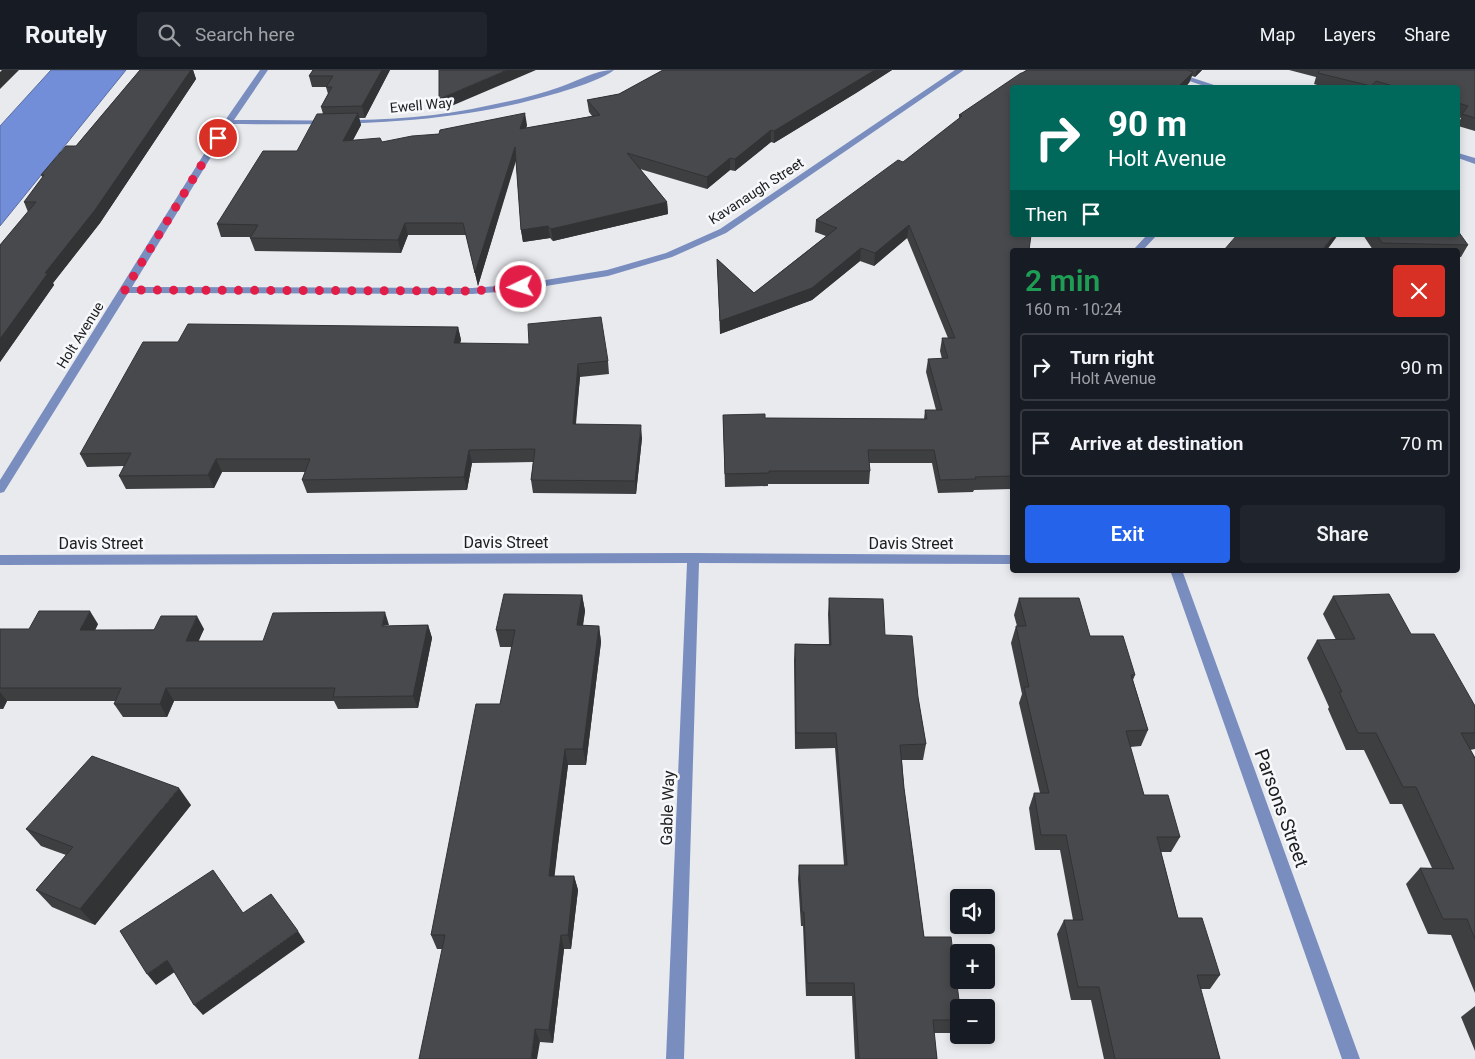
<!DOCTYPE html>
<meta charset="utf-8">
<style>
body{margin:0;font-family:Roboto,sans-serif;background:#20242c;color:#f1f3f6;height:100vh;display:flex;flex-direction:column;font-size:19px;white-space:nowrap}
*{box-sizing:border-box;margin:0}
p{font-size:16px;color:#9ea1a6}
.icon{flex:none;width:28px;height:28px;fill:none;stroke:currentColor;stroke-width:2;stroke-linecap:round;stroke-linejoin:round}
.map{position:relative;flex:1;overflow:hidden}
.sheet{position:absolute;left:1010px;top:178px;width:450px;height:325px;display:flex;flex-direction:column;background:#171b24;border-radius:5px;box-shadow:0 2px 8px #0003}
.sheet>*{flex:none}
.guide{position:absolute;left:1010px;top:15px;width:450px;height:152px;border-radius:5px;box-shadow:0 2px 8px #0003;background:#00695c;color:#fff;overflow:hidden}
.tools{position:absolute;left:950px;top:819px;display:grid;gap:10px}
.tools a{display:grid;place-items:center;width:45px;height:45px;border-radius:5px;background:#171b24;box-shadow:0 2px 8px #0003;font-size:25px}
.pin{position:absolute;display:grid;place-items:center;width:42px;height:42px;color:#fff;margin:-21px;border:2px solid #fff;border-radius:50%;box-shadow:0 1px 5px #0007}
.me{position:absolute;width:55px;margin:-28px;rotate:266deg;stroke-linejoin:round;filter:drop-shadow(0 0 4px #0008)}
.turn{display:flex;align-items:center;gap:18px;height:105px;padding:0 15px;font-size:22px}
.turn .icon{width:65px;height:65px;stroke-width:2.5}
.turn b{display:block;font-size:35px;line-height:42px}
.then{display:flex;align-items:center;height:48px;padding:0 15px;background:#0003;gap:10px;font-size:19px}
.round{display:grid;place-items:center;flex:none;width:52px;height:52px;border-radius:5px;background:#20242c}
.overview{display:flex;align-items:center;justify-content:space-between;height:85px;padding:0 15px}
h1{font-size:30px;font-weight:600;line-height:38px;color:#1e9e55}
.primary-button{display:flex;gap:10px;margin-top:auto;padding:10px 15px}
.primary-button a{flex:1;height:58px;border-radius:5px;background:#2563eb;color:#fff;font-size:20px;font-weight:600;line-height:58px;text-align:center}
.primary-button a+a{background:#20242c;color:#f1f3f6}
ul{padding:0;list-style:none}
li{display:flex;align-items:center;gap:15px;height:68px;margin:0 10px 8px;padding:0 5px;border:2px solid #363941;border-radius:5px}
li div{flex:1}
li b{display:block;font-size:19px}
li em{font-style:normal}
header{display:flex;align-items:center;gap:30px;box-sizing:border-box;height:70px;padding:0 25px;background:#171b24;border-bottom:1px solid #363941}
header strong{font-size:24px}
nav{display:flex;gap:28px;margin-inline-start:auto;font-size:18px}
.search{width:350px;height:45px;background:#20242c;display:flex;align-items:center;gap:12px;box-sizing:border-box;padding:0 18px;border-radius:5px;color:#9ea1a6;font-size:19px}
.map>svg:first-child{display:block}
.water{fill:#738ed8;stroke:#5a6da1}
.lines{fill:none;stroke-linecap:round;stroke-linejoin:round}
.minor{fill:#798dbf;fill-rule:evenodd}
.wall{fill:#3e3f41}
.shaded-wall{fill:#323335}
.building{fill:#48494c;stroke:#323335}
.route{stroke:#e11d48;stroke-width:9;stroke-dasharray:0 16.2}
.labels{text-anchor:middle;stroke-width:5;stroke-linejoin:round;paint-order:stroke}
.far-street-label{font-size:14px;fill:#202021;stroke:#f6f8fb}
.street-label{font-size:16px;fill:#202021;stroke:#f6f8fb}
.near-street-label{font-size:19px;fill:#202021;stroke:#f6f8fb}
</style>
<header>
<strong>Routely</strong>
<div class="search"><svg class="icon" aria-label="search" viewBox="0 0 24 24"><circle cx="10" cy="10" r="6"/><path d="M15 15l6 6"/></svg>Search here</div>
<nav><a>Map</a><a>Layers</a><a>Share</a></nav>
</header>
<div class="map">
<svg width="1475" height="989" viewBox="0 0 1475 989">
<rect width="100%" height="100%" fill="#e9eaee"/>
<path class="water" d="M51,0H126L0,156V56Z"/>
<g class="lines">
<path class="minor" d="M260,0H268L234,50C312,50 394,54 472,39C502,33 532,27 560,17C578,11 595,0 614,0C603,9 569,20 554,24C446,56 342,55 231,54L132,217L472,218L521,214L607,200L666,183L720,159L955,0H964L726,163L672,187L608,206L521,220L472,224L128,223L4,422L0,423V410L224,52Z
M1157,0H1169L1223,18H1210Z
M1458,83L1475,88V94L1458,88Z
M1147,165H1157L1143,180H1133Z
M693,483L1012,485V494L699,493L684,989H666L687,493L0,495V485Z
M1170,500H1182L1360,989H1342Z"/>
</g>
<path class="wall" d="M140,0H193L196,9L100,153L53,213L54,215L0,292V175L28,142L24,132L43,108L41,105L76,76Z
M313,0H390L365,48H359L361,55L353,70L382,72L439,64L527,55L526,58L592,46L589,42L587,30L619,24L663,0H892L856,23L774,73L771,72L735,101L730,100L707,119L640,99L667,132L668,144L553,171L550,168L523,172L521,160L516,91L478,216L466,165H408L401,183L255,181L250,168L251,167H221L217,154L297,81L323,44L321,37L328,24L326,17H312L309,6Z
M1027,0H1202L1195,7L1192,6L1189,13L1012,18V419L974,420L973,422L938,423L932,393H869L870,401L869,414H768V416L725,417L723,345L765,348L924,349L925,340H936L926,302L928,289H942L940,281L942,268H948L907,168L874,196L860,191L812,230L720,264L717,189L754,223L826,166L815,162L816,150L903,92L959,49V45Z
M1289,0H1475V61L1458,56V54L1461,48L1458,47V18H1326L1314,14L1316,7Z
M1363,165H1458L1468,175L1461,187H1458V180H1373Z
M458,257L461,270L460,273L608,291L609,304L580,307L576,354L642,368L636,424L533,423L531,410L533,392L472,393L467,420L307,423L302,410L305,402H222L214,418L126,419L119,406L124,396L87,397L80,384L178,272Z
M582,525L585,541L583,556H599L601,572L586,695H568L554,806H574L578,820L571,879H564L553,973L540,972L442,879H437L431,865L500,634L512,577H500L496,560Z
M1333,526L1411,564L1475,636V679L1470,680L1475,688V923L1451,865L1428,864L1406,814L1420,798H1432L1402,734H1390L1364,680H1346L1328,639L1329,637L1307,588L1317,570H1336L1323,544Z
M829,528L885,565L918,627L926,674L923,690H902L904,718L924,867L959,938V957L957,963H934L937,989H855L852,926H806L803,856H801L798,809L799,795H844L835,678L795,679L794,590L795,574H829L828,544Z
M1019,528L1090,566L1135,605L1133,610L1148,660L1141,676L1130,677L1144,725L1180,767L1171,782H1161L1178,848L1220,905L1210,919H1200L1220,989H1104L1091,930H1071L1057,864L1064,850H1073L1060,780H1035L1029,738L1034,723H1040L1019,633L1022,624L1011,573L1016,556H1017L1014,545Z
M98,554L95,560L204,559L198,571H263L389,556L428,555L432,568L418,638L338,639L334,631H174L167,647H123L114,634L116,631H7L3,639H0V559H29Z
M191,735L95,855L52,837L36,820L66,785L41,776L26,759Z
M1475,936V981L1461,947Z"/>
<path class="shaded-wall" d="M2,0H19L0,19V2Z
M191,0H193L196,9L100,153L53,213L54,215L0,292V269L45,203Z
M382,0H390L365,48L362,36Z
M507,0H536L442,40L439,29Z
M875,0H892L856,23L774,73V61Z
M1197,0H1202L1195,7Z
M1193,2L1189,13L1185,18H1177Z
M358,43L361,55L346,83L343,71Z
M525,43L527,55L522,71L520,59Z
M771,60V72L735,101V89Z
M515,77L516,89L478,216L475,203Z
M730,88V100L707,119V107Z
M667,132L668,144L553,171L551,159Z
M405,153L408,165L401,183L398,170Z
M909,155L907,168L874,196L875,183Z
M548,156L550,168L523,172L521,160Z
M1334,165H1338L1327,180H1322Z
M861,178L860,191L812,230L720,264V251Z
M458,257L461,270L456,286L454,273Z
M578,294L580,307L574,367L573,354Z
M641,355L642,368L636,424L635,411Z
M469,380L472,393L467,420L464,407Z
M216,389L222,402L214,418L208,405Z
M582,525L585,541L580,572L577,555Z
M90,541L98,554L89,573L80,560Z
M385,542L389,555L382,556Z
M197,546L204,559L193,584L186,571Z
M428,555L432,568L418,638L413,626Z
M599,556L601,572L586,695L583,679Z
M166,618L174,631L167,647L160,634Z
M0,622L7,631L3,639L0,636Z
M565,679L568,695L558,776L553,820L549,806L554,761Z
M179,718L191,735L95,855L80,839Z
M574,806L578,820L571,879L568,865Z
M298,861L305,872L203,945L194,935Z
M561,865L564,879L553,973L549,960Z
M167,890L176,901L156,915L147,904Z
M535,959L540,972L537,989H531Z"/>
<path class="building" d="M140,0H191L95,140L45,203H48L0,269V175L36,132H24L44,105H41L66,76H76Z
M313,0H382L362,36L321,37L332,17H326L333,6H309Z
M439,0H507L439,29Z
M663,0H875L774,61L771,60L735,89L730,88L707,107L627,83L667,132L551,159L548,156L521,160L515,77L475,203L463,153H405L398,170L250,168L258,155L217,154L263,81H297L317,44L358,43L343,71L380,68L382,72L412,66L439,64L440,60L525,43L520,59L600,45L587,30L619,24Z
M1027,0H1188L1193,2L1177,18H1012V165H1031L1029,180H1012V406L975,407L976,409L940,410L934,380H868L870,401H769V403L725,404L723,345L765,344V348L927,349L925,340H942L928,289L948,288L942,268H955L909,155L875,183L861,178L812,218L720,251L717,189L754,223L837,158L816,150L898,90L903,92L962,46L959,45L1021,3H1022Z
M1320,0H1475V48L1462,44L1468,36L1458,33V18H1400L1376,11L1371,16L1318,3Z
M1458,161L1468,175L1382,173L1377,165H1458Z
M1237,165H1334L1322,180H1224Z
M601,247L608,291L578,294L573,354L641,355L635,411L531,410L535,379L469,380L464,407L302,410L310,389H216L208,405L119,406L131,383L80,384L143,272H178L188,254L458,257L454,273L529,274L528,254Z
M504,524L582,525L577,555L599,556L583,679H565L554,761L549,806H574L568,865H561L549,960L535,959L531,989H419L445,865H431L476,634H500L515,560H496Z
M1389,524L1411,564H1434L1475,636V663H1461L1475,688V869L1467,849H1443L1420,798L1454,799L1416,717H1403L1376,663H1358L1339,622H1342L1317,570L1355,569L1333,526Z
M829,528L883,529L885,565L912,566L918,627L926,674L900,675L904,718L924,867H951L960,938H959V950H933L937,989H859L854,913H807L804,842H802L799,795H847L836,663H796L795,574L831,575Z
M1019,528H1079L1090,566H1123L1135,605H1131L1148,660L1126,661L1144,725H1168L1180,767H1157L1178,848H1202L1220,905H1197L1220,989H1115L1099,917H1078L1064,850H1083L1066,765H1041L1034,723H1049L1024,617H1029L1016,556H1026Z
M39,541H90L80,560H154L161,546H197L186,571H263L273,543L385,542L382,556L428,555L413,626L333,627L335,618H166L160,634H114L121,618H0V559H29Z
M92,686L179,718L80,839L36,820L73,777L26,759Z
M213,800L243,843L271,824L298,861L194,935L167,890L147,904L120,861Z"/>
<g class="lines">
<path class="route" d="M218,68L125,220L472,221L521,217"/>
</g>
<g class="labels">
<g class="far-street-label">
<text transform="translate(421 35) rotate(-5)" y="5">Ewell Way</text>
<text transform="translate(756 121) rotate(-33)" y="5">Kavanaugh Street</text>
<text transform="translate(80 265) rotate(-58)" y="5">Holt Avenue</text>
</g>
<g class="street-label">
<text x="506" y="478">Davis Street</text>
<text x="101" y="479">Davis Street</text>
<text x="911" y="479">Davis Street</text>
<text transform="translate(667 738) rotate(-88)" y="6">Gable Way</text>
</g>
<g class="near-street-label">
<text transform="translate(1282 738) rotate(70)" y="7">Parsons Street</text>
</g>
</g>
</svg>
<div class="tools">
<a><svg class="icon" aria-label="sound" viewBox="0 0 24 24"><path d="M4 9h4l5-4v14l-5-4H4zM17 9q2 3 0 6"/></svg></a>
<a>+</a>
<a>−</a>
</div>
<div class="pin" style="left:218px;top:68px;background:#d93025"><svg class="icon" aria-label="arrive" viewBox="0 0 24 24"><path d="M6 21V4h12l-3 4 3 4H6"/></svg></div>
<svg class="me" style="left:521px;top:217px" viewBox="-20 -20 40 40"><circle r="17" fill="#e11d48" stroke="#fff" stroke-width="3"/><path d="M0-11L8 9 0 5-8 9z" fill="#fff"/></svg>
<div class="guide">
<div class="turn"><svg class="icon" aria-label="right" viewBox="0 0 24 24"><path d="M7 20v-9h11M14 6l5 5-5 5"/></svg><div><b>90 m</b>Holt Avenue</div></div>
<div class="then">Then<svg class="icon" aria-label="arrive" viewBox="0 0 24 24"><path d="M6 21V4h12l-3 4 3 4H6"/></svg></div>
</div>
<section class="sheet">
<div class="overview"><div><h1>2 min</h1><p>160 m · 10:24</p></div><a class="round" style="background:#d93025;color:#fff"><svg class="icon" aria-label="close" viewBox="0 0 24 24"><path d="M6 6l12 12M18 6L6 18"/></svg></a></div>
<ul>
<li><svg class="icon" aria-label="right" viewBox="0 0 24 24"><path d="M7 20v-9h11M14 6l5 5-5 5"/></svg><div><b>Turn right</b><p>Holt Avenue</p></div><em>90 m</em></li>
<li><svg class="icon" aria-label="arrive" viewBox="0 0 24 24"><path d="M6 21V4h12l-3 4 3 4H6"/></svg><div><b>Arrive at destination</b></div><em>70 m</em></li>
</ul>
<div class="primary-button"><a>Exit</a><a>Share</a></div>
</section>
</div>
